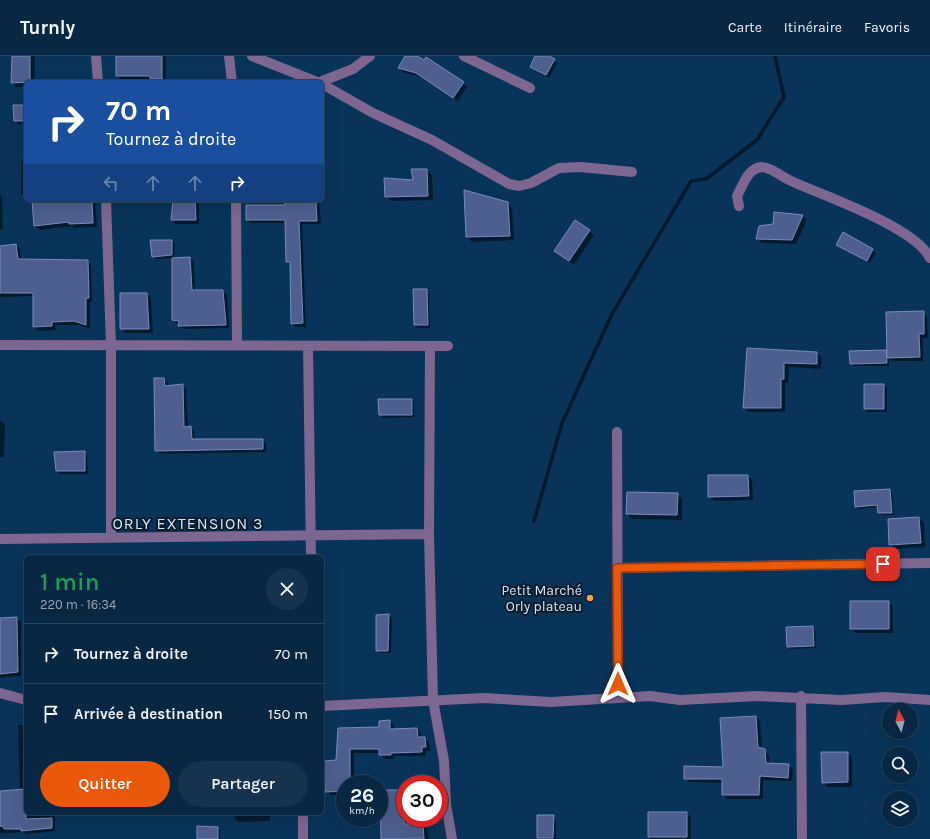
<!DOCTYPE html>
<html lang="fr">
<meta charset="utf-8">
<style>
body{margin:0;font-family:Karla,sans-serif;background:#15334e;color:#f1f3f6;height:100vh;display:flex;flex-direction:column;font-size:15px;white-space:nowrap}
*{box-sizing:border-box;margin:0}
p{font-size:13px;color:#98a5b2}
.icon{flex:none;width:22px;height:22px;fill:none;stroke:currentColor;stroke-width:2;stroke-linecap:round;stroke-linejoin:round}
.map{position:relative;flex:1;overflow:hidden}
.side{position:absolute;left:24px;top:499px;width:300px;height:260px;display:flex;flex-direction:column;background:#072743;border-radius:6px;box-shadow:0 4px 16px #0002,0 0 0 1px #28445c}
.side>*{flex:none}
.hud{position:absolute;left:24px;top:24px;width:300px;height:122px;border-radius:6px;box-shadow:0 4px 16px #0002,0 0 0 1px #28445c;background:#1a4fa0;color:#fff;overflow:hidden}
.needle{width:26px;rotate:353deg}
.fabs{position:absolute;left:882px;top:647px;display:grid;gap:8px}
.fabs a{display:grid;place-items:center;width:36px;height:36px;border-radius:50%;background:#072743;box-shadow:0 4px 16px #0002,0 0 0 1px #28445c;font-size:20px}
.speed{position:absolute;left:336px;top:719px;display:flex;gap:8px;font-size:20px;font-weight:700;text-align:center}
.speed>*{display:grid;place-content:center;width:52px;height:52px;border-radius:50%;background:#072743;box-shadow:0 4px 16px #0002,0 0 0 1px #28445c;line-height:1}
.speed small{font-size:10px;font-weight:400}
.speed .limit{border:6px solid #d22;background:#fff;color:#111}
.pin{position:absolute;display:grid;place-items:center;width:34px;height:34px;color:#fff;margin:-17px;border-radius:8px;box-shadow:0 2px 6px #0006}
.me{position:absolute;width:44px;margin:-22px;rotate:0deg;stroke-linejoin:round;filter:drop-shadow(0 0 3px #0008)}
.turn{display:flex;align-items:center;gap:14px;height:84px;padding:0 16px;font-size:18px}
.turn .icon{width:52px;height:52px;stroke-width:2.5}
.turn b{display:block;font-size:28px;line-height:34px}
.lanes{display:flex;align-items:center;height:38px;padding:0 16px;background:#0003;justify-content:center;gap:20px;direction:ltr}
.lanes .off{opacity:.35}
.round{display:grid;place-items:center;flex:none;width:42px;height:42px;border-radius:21px;background:#15334e}
.head{display:flex;align-items:center;justify-content:space-between;height:68px;padding:0 16px}
h1{font-size:24px;font-weight:600;line-height:30px;color:#1e9e55}
.button{display:flex;gap:8px;margin-top:auto;padding:8px 16px}
.button a{flex:1;height:46px;border-radius:24px;background:#ea580c;color:#fff;font-size:16px;font-weight:600;line-height:46px;text-align:center}
.button a+a{background:#15334e;color:#f1f3f6}
ul{padding:0;list-style:none}
li{display:flex;align-items:center;gap:12px;height:60px;padding:0 16px;border-top:1px solid #28445c}
li div{flex:1}
li b{display:block;font-size:15px}
li em{font-style:normal}
header{display:flex;align-items:center;gap:24px;box-sizing:border-box;height:56px;padding:0 20px;background:#072743;border-bottom:1px solid #28445c}
header strong{font-size:19px}
nav{display:flex;gap:22px;margin-inline-start:auto;font-size:14px}
.map>svg:first-child{display:block}
.shadow{fill:#0007}
.lines{fill:none;stroke-linecap:round;stroke-linejoin:round}
.stream{stroke:#011930;stroke-width:3.5}
.building{fill:#4e5e8e;stroke:#798bbe}
.minor{stroke:#7d6690;stroke-width:10}
.route-casing{stroke:#983908;stroke-width:10}
.route{stroke:#ea580c;stroke-width:7}
.poi-dot{fill:#f2a541;stroke:#0b1c2c;stroke-width:1.5}
.labels{text-anchor:middle;stroke-width:4;stroke-linejoin:round;paint-order:stroke}
.poi-label{font-size:14px;fill:#d6e8fa;stroke:#0b1c2c;text-anchor:end}
.quarter-label{font-size:16px;letter-spacing:1px;fill:#d6e8fa;stroke:#0b1c2c}
</style>
<header>
<strong>Turnly</strong>
<nav><a>Carte</a><a>Itinéraire</a><a>Favoris</a></nav>
</header>
<div class="map">
<svg width="930" height="783" viewBox="0 0 930 783">
<rect width="100%" height="100%" fill="#093459"/>
<path class="shadow" d="M13,0H35L34,26H26V67L18,68L15,65L14,50H23V31H16L12,26Z
M117,0H166V23H189L192,25L211,24L221,26H154L152,24H121L117,20Z
M406,0H415L463,27L467,31L458,45L421,21L403,16L399,12Z
M536,0H546L557,7L549,22L531,11Z
M249,23L255,26H249Z
M322,70L323,72L322,91Z
M26,103V140H24L21,137L22,104Z
M412,114H427L432,119L433,144L391,145L386,140L414,125Z
M0,138L2,140L3,173L0,174Z
M33,144H95L97,171L74,172L72,170L39,174L34,170Z
M172,144H199V168H175L172,164Z
M286,144H319L321,168H302L306,271H296L292,268L290,209L287,206L286,167H251L247,163L286,150Z
M508,147L512,152L514,184L472,186L467,181Z
M774,157L803,160L807,164L796,188L761,187L757,182L773,169Z
M589,175L594,179L574,209L555,195Z
M843,178L876,197L870,207L837,188Z
M172,185L175,188L174,203L190,202L194,206L195,235H223L227,239L229,272L183,273L173,264V202L156,203L153,200Z
M0,189H16L20,193L21,204H87L91,209L92,246H90V273L79,269H55L56,274L38,275L34,271V240L0,241Z
M414,234H426L429,237L430,272H418L415,269Z
M147,238L151,242L153,277H125L121,272Z
M923,256L927,260L928,282H923V305H892L889,302V310H854L851,308L886,295L888,297Z
M748,293L817,297L822,301L821,313L789,311L788,327H785V356H749L744,352Z
M164,323L168,327V331L182,329L186,333L188,372L190,371L194,375L195,384H262L266,387V396L160,398L156,394Z
M884,329L887,332V356H868L865,353Z
M379,344H411L414,346V361L383,362L380,359Z
M0,364L5,368L4,401H0Z
M84,396L87,399L88,418H60L57,415Z
M748,420L752,424L753,444L714,445L709,440Z
M890,434L892,437L894,459H881L879,457L878,451L858,453L856,451Z
M677,438L682,443V464L632,463L627,458Z
M919,462L924,467L925,491L895,493L890,488Z
M100,498L116,499L118,501H100Z
M889,546L893,551V577H856L851,573Z
M389,560L392,562L391,597H380L377,594Z
M17,562L21,566V620L0,622V563Z
M812,571L815,574L816,592L790,593L788,590Z
M756,661L760,665L762,693L769,699V708L788,709L793,713L792,725L763,724V743H727L723,739V727L689,726L685,722L724,712L722,662Z
M390,665L394,670V674L417,673L421,677L422,682H425L429,686L430,695H425L426,700H394L395,703H385L380,697H354V728H345V739H331L326,735L337,705L339,673L380,672Z
M18,669H26V757H55V775L26,778L24,776L0,777V734L20,735Z
M847,697L852,701V731H827L823,726Z
M403,735L405,737V762H410V769L422,768L428,774L429,783H381Z
M92,757H128L129,759L95,760Z
M235,757H270V765L239,766L235,763Z
M687,757L691,761V783H651L649,780Z
M553,760L556,763V783H540L538,781Z
M218,772L220,775V783H198Z"/>
<g class="lines">
<path class="stream" d="M534,465L562,367L612,258L691,125L706,123L757,84L784,41L775,0"/>
</g>
<path class="building" d="M12,0H30V26L11,27Z
M116,0H162V23H150V20H116Z
M405,0H417L424,4L426,1L464,26L453,42L416,17L398,12Z
M535,0H549L555,3L546,19L530,11Z
M13,49H26V65H14Z
M411,113H427L428,140L385,141L384,122L413,124Z
M464,134L508,146L510,180L466,181Z
M32,144H92L93,167L69,168V166L34,170Z
M173,144H195L196,164H171Z
M285,144H316L317,165H299L303,267L291,268L290,206H286L285,164H246V149H285Z
M774,156L803,159L792,184L756,183L759,170L773,168Z
M575,164L590,174L569,205L554,195Z
M843,176L873,193L867,205L836,189Z
M150,184H172V199L152,201Z
M16,188L18,203L88,204L89,242H86V269L74,265L52,266V270L33,271V237H0V190Z
M190,201L192,234H223L226,269L178,270L179,265L172,264V202Z
M413,233H427L428,269H414Z
M120,237H147L149,273H120Z
M924,255V278H919L920,301L887,302L886,256Z
M747,292L817,296V308L784,307V323H781V352H743Z
M886,294L887,307L850,308L849,295Z
M154,322H164L165,330L183,328L184,371L191,370L192,383H263V393L155,395Z
M864,328H884V353H864Z
M378,343H412V359H379Z
M85,395V415H56L54,396Z
M708,419H748L749,440L708,441Z
M890,433L892,457H878L877,449L855,451L854,435Z
M627,436L678,437L677,459L626,458Z
M919,461L921,487L889,489L888,463Z
M850,545H889V573H850Z
M389,558L388,595H376V559Z
M17,561L18,616L0,618V562Z
M813,570L814,590L787,591L786,571Z
M756,660L758,691L765,693L766,707L789,708L788,722L760,720L759,739H722V723H684V710L723,711L720,662Z
M390,664V673L417,672L418,681H425L426,691H422V696L391,697V699H379V693H350V728H345V735L325,736L324,705L336,704L338,672L379,671V665Z
M821,696H848V726L822,727Z
M26,733V763L52,762V772L21,775V773H4V771L0,770V735Z
M380,734H404V768L423,767L424,783H381Z
M648,756H687V781H648Z
M537,759H554L553,782H537Z
M197,770L218,771V783H197Z"/>
<g class="lines">
<path class="minor" d="M96,0L98,26
M229,0L232,26
M252,0L317,26
M464,0L530,32
M320,26L353,13L370,0
M322,28L373,57L432,84L509,128L519,130L531,127L559,112L581,111L632,116
M106,144L111,290V482
M236,144L237,289
M739,150L737,140C743,130 747,113 761,111C771,111 782,121 791,125C824,140 915,171 930,202
M0,289L448,290
M308,290L311,501
M430,290L429,478L433,644L444,705L446,748L452,783
M617,376L618,642
M0,483L429,478
M617,512L930,507
M0,637L26,644
M801,640L802,783
M322,650L484,642L551,646L650,640L680,644L757,640L842,644L885,641L930,644
M303,783V757"/>
</g>
<g class="lines">
<defs>
<path id="route" d="M618,628L617,512L883,508"/>
</defs>
<use href="#route" class="route-casing"/>
<use href="#route" class="route"/>
</g>
<circle class="poi-dot" cx="590" cy="542" r="4"/>
<g class="labels">
<g class="poi-label">
<text x="582" y="539">Petit Marché<tspan x="582" dy="16">Orly plateau</tspan></text>
</g>
<g class="quarter-label">
<text x="188" y="473">ORLY EXTENSION 3</text>
</g>
</g>
</svg>
<div class="fabs">
<a><svg class="needle" viewBox="-14 -14 28 28"><path d="M0-13l5 13h-10z" fill="#e53935"/><path d="M0 13l5-13h-10z" fill="#98a5b2"/></svg></a>
<a><svg class="icon" aria-label="search" viewBox="0 0 24 24"><circle cx="10" cy="10" r="6"/><path d="M15 15l6 6"/></svg></a>
<a><svg class="icon" aria-label="layers" viewBox="0 0 24 24"><path d="M12 4l9 5-9 5-9-5zM3 14l9 5 9-5"/></svg></a>
</div>
<div class="speed"><div>26<small>km/h</small></div><div class="limit">30</div></div>
<div class="pin" style="left:883px;top:508px;background:#d93025"><svg class="icon" aria-label="arrive" viewBox="0 0 24 24"><path d="M6 21V4h12l-3 4 3 4H6"/></svg></div>
<svg class="me" style="left:618px;top:628px" viewBox="-20 -20 40 40"><path d="M0-17L14 15 0 8-14 15z" fill="#ea580c" stroke="#fff" stroke-width="4"/></svg>
<div class="hud">
<div class="turn"><svg class="icon" aria-label="right" viewBox="0 0 24 24"><path d="M7 20v-9h11M14 6l5 5-5 5"/></svg><div><b>70 m</b>Tournez à droite</div></div>
<div class="lanes"><svg class="icon off" aria-label="left" viewBox="0 0 24 24"><path d="M17 20v-9H6M10 6l-5 5 5 5"/></svg><svg class="icon off" aria-label="ahead" viewBox="0 0 24 24"><path d="M12 20V5M6 11l6-6 6 6"/></svg><svg class="icon off" aria-label="ahead" viewBox="0 0 24 24"><path d="M12 20V5M6 11l6-6 6 6"/></svg><svg class="icon" aria-label="right" viewBox="0 0 24 24"><path d="M7 20v-9h11M14 6l5 5-5 5"/></svg></div>
</div>
<section class="side">
<div class="head"><div><h1>1 min</h1><p>220 m · 16:34</p></div><a class="round"><svg class="icon" aria-label="close" viewBox="0 0 24 24"><path d="M6 6l12 12M18 6L6 18"/></svg></a></div>
<ul>
<li><svg class="icon" aria-label="right" viewBox="0 0 24 24"><path d="M7 20v-9h11M14 6l5 5-5 5"/></svg><div><b>Tournez à droite</b></div><em>70 m</em></li>
<li><svg class="icon" aria-label="arrive" viewBox="0 0 24 24"><path d="M6 21V4h12l-3 4 3 4H6"/></svg><div><b>Arrivée à destination</b></div><em>150 m</em></li>
</ul>
<div class="button"><a>Quitter</a><a>Partager</a></div>
</section>
</div>
